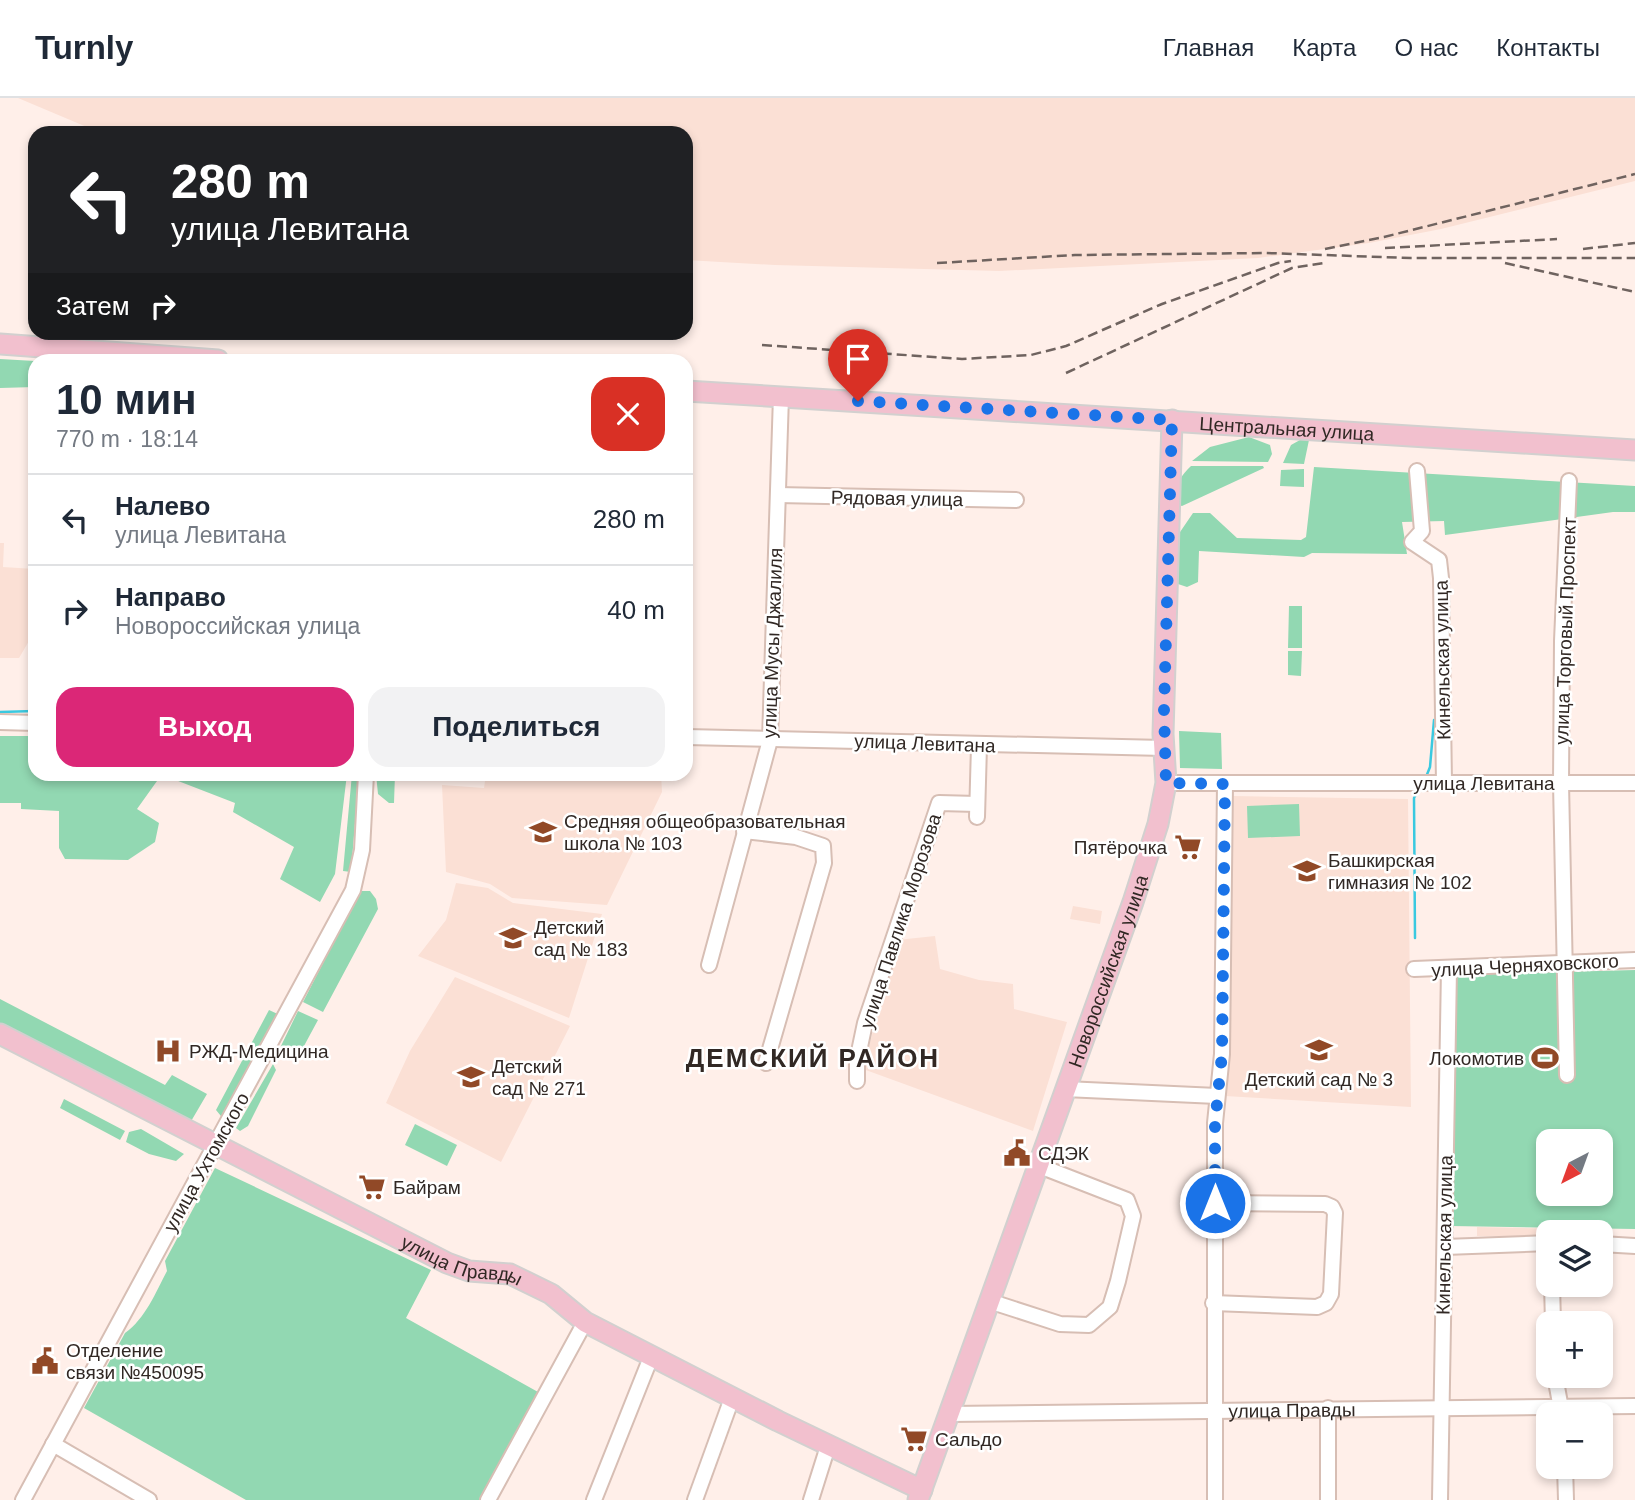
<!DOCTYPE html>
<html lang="ru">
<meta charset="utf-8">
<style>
body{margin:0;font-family:Helvetica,sans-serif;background:#f2f2f3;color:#1f2937;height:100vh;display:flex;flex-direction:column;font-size:26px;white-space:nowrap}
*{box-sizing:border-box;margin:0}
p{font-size:23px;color:#747a83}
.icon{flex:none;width:38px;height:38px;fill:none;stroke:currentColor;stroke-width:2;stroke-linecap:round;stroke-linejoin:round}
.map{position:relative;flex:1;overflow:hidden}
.drawer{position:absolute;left:28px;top:256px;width:665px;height:427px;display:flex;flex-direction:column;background:#fff;border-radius:21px;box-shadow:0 4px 10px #0003}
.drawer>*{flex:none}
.top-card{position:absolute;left:28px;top:28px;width:665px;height:214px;border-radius:21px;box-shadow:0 4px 10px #0003;background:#202124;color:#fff;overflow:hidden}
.needle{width:46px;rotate:221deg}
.controls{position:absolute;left:1536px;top:1031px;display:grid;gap:14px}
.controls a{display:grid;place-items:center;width:77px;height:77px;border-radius:14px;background:#fff;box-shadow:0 4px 10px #0003;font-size:35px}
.pin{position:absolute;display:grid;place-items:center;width:60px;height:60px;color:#fff;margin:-72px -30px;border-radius:50% 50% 50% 0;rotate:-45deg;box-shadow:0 0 7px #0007}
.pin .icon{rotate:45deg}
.me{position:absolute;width:77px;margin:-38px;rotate:0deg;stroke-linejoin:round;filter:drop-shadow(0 0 5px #0008)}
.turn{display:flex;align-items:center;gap:24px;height:147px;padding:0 28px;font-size:32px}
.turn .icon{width:91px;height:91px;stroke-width:2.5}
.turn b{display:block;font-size:49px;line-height:60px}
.then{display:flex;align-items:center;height:66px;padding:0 28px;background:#0003;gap:14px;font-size:26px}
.round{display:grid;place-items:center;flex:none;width:74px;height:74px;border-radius:21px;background:#f2f2f3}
.headline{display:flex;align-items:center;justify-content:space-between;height:119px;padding:0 28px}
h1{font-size:42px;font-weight:700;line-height:52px}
.cta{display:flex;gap:14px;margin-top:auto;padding:14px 28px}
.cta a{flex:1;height:80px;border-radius:21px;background:#db2777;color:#fff;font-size:28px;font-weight:700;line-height:80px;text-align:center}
.cta a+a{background:#f2f2f3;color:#1f2937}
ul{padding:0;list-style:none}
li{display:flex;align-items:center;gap:21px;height:91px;padding:0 28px;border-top:2px solid #e0e1e3}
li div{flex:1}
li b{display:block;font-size:26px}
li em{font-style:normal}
header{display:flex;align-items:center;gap:42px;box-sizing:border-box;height:98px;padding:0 35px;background:#fff;border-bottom:2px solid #e0e1e3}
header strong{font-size:33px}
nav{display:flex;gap:38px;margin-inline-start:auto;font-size:24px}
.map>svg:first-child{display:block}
.built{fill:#fbe0d5}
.green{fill:#92d8b2;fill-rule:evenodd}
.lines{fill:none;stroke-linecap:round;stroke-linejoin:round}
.stream{stroke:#3ac9e0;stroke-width:2.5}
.minor-casing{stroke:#d7beb4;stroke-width:18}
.major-casing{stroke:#d2d0cf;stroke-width:23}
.minor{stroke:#fff;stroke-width:14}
.major{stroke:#f2c0ce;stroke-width:19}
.rail{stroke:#6f635f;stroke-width:2.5;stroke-dasharray:10 5;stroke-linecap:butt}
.route{stroke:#1a73e8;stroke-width:12;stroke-dasharray:0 21.6}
.labels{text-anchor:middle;stroke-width:5;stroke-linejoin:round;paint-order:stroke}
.street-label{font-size:19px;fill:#312824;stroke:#fff}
.poi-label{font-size:19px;fill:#312824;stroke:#fff;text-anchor:start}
.district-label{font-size:26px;font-weight:bold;letter-spacing:2px;fill:#312824;stroke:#fff}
</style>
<header>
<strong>Turnly</strong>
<nav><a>Главная</a><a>Карта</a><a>О нас</a><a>Контакты</a></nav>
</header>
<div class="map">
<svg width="1635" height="1402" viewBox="0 0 1635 1402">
<rect width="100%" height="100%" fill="#ffefe9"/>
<path class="built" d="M18,0H1635V83L1441,131L1369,145L1258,160L999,173L775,167L686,162V35H101Z
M0,445H4L3,469L35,471L29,543L19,560H0Z
M486,676H661L662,694L607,807L512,800L490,786L446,774L442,687L484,690Z
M1233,698L1408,701L1411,1009L1225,998Z
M456,785L488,790L513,805L602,816L569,920L418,858L446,822Z
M1073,808L1102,813L1100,826L1070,821Z
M935,838L940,871L979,882L1013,886L1014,911L1067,924L1033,1033L863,971L897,842Z
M455,879L570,928L501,1064L386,1005L410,953Z
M1477,1129L1567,1131V1134H1549V1139L1477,1138Z"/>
<path class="green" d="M0,261L35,263V289L0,290Z
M1249,339L1270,347L1272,356L1268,364L1192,363L1210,349Z
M1300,342H1309L1304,366L1283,365L1291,347Z
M1191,368H1263L1264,370L1182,408L1176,406C1172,392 1180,378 1191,368Z
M1314,369L1635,388V414H1613L1445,437L1444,423L1402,424L1407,456L1312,455L1304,459L1199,453L1198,484L1187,489L1178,486V437L1193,415H1210L1237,440L1301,442L1306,439Z
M1304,371V389L1280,388L1281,372Z
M1289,508H1302V550H1288Z
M1288,553H1302L1301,578L1288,577Z
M1179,633L1221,635L1222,671L1180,670Z
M0,638H35V676H347L335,776L320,804L280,781L294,749L233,714L235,705L173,681L157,683L137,711L159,725L155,744L128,762L65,761L59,750V713L21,711V705H0Z
M352,676H359L351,774L343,773Z
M376,676H395L394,705H389L378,696Z
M1299,706L1300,738L1248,740L1247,708Z
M360,793H370L376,801L378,811L323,914L303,904Z
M1635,872V1131L1451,1128L1457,877ZM1549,1043H1601V1096H1549Z
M0,901L165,987L172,977L207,996L190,1025L0,926Z
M269,912L282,918L225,1023L216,1012Z
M298,913L318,922L298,959L280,950Z
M273,966L276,972L248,1028L240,1033L236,1030Z
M64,1001L125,1033L120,1042L60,1010Z
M415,1026L457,1047L447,1068L405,1047Z
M141,1031L184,1056L176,1063L149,1056L126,1044L129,1034Z
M215,1070L431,1172L406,1220L538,1294L479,1402H246L84,1310L125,1235C145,1221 156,1194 167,1173L165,1163Z"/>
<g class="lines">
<path class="stream" d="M0,614L35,613
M1426,679L1430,669L1434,622
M1415,840L1414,700L1419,691"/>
<defs>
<g id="minor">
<path d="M1417,373L1422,433L1412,444L1439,462L1441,480L1444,685"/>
<path d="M778,397L1016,402"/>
<path d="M0,624L35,625"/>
<path d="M686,639L1164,650"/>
<path d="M1166,685H1635"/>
<path d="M977,719L979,648"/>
<path d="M744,733L796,739L823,748L824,765L766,965"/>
<path d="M709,867L770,642L781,298"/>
<path d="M1414,871L1635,862"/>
<path d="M1567,977L1561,685L1562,543L1569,383"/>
<path d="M857,983V963L865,925L939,705L977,706"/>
<path d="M1065,991L1217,998"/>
<path d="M1601,1146L1635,1148"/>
<path d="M1445,1149L1549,1145"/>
<path d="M1552,1186L1553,1225"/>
<path d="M989,1203L1060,1226L1089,1227L1110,1209L1118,1183L1133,1118L1127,1102L1037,1067"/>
<path d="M1213,1205L1317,1209L1326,1205L1331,1196L1335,1115L1332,1109L1325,1106L1215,1105"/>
<path d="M1555,1278L1562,1316"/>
<path id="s1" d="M949,1316L1635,1308"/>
<path d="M53,1346L149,1402"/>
<path d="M1565,1368L1566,1402"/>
<path d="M23,1402L353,792L362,752L366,676"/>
<path d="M488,1402L585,1224"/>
<path d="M594,1402L651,1259"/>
<path d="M695,1402L732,1300"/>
<path d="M811,1402L828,1348"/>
<path d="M1215,1402V1025L1222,956L1225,686"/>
<path d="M1328,1402V1310"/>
<path d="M1440,1402L1449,871"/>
</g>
<g id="major">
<path d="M0,246L218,262"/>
<path id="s2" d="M686,293L1635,352"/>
<path id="s3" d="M0,936L447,1165L469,1173L510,1176L551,1196L585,1224L778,1323L922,1392"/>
<path id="s4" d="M918,1402L1133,804L1158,726L1166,685L1163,636L1172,322"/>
</g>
</defs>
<use href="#minor" class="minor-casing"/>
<use href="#major" class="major-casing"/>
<use href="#minor" class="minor"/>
<use href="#major" class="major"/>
<path class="rail" d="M1385,150L1557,141
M1325,151L1384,139L1635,76
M1583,151L1635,145
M937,165L1075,157L1266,155L1411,160H1635
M1505,165L1635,194
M762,247L962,261L1031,257L1066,248L1162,206L1278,165L1291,163
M1066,275L1292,170L1324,165"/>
</g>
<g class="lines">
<path class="route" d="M858,303L1172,322L1164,612L1166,685L1225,686L1222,956L1215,1025V1105"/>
</g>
<defs>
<symbol id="school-bare" viewBox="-9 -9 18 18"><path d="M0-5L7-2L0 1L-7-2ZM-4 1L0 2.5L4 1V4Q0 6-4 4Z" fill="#914927" stroke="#fff" stroke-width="2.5" paint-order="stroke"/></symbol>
<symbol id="supermarket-bare" viewBox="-9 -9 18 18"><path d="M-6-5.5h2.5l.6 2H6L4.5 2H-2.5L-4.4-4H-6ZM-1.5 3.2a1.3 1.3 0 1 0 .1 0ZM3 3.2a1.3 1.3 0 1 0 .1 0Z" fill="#914927" stroke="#fff" stroke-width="2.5" paint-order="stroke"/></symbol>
<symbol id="hospital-bare" viewBox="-9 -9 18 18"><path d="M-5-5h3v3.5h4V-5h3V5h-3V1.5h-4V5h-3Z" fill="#914927" stroke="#fff" stroke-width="2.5" paint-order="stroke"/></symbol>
<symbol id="stadium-bare" viewBox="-9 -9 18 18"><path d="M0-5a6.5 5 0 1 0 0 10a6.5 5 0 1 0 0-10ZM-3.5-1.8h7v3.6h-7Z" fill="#914927" stroke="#fff" stroke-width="2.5" paint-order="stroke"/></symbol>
<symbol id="civic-bare" viewBox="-9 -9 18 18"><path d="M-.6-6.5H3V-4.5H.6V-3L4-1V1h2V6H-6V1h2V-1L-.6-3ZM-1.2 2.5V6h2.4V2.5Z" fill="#914927" stroke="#fff" stroke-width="2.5" paint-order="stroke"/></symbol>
</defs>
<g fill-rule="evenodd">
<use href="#school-bare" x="524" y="715" width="38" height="38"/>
<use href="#supermarket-bare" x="1169" y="730" width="38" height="38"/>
<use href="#school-bare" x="1288" y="754" width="38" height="38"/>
<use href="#school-bare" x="494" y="821" width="38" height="38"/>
<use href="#school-bare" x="1300" y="933" width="38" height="38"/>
<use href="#hospital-bare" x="149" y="934" width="38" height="38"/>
<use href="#stadium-bare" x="1526" y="941" width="38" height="38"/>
<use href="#school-bare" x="452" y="960" width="38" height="38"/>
<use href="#civic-bare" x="998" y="1036" width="38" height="38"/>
<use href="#supermarket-bare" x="353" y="1070" width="38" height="38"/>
<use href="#civic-bare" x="26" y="1244" width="38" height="38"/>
<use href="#supermarket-bare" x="895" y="1322" width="38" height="38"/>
</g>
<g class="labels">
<g class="street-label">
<text dy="7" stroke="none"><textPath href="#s2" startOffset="602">Центральная улица</textPath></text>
<text transform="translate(897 400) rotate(1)" y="7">Рядовая улица</text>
<text transform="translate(1565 533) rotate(-88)" y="7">улица Торговый Проспект</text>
<text transform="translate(772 545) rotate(-88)" y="7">улица Мусы Джалиля</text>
<text transform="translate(1442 562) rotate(-91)" y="7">Кинельская улица</text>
<text transform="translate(925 645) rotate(2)" y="7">улица Левитана</text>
<text x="1484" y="692">улица Левитана</text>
<text transform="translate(900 823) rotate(-72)" y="7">улица Павлика Морозова</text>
<text transform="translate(1525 867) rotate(-3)" y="7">улица Черняховского</text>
<text dy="7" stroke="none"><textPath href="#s4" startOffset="562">Новороссийская улица</textPath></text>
<text transform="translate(206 1064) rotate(-61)" y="7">улица Ухтомского</text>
<text transform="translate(1444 1137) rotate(-89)" y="7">Кинельская улица</text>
<text dy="7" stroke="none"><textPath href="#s3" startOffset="516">улица Правды</textPath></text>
<text dy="7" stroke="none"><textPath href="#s1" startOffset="343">улица Правды</textPath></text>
</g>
<g class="poi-label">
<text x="564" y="730">Средняя общеобразовательная<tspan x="564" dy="22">школа № 103</tspan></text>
<text x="1167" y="756" text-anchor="end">Пятёрочка</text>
<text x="1328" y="769">Башкирская<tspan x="1328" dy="22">гимназия № 102</tspan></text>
<text x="534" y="836">Детский<tspan x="534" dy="22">сад № 183</tspan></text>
<text x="189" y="960">РЖД-Медицина</text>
<text x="1524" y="967" text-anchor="end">Локомотив</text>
<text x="492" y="975">Детский<tspan x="492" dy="22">сад № 271</tspan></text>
<text x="1319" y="988" text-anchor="middle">Детский сад № 3</text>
<text x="1038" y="1062">СДЭК</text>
<text x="393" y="1096">Байрам</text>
<text x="66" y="1259">Отделение<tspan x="66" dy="22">связи №450095</tspan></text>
<text x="935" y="1348">Сальдо</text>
</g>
<g class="district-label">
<text x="813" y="969">ДЕМСКИЙ РАЙОН</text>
</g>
</g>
</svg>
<div class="controls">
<a><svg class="needle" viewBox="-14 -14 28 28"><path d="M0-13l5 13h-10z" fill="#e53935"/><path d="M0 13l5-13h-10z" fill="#747a83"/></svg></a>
<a><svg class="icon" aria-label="layers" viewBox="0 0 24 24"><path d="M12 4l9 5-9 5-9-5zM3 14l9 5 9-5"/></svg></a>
<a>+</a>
<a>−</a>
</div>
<div class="pin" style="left:858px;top:303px;background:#d93025"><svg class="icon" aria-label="arrive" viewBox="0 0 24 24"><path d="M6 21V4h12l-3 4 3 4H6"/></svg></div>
<svg class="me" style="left:1215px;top:1105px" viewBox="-20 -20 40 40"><circle r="17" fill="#1a73e8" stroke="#fff" stroke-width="3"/><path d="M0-11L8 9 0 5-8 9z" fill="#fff"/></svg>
<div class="top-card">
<div class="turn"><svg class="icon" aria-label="left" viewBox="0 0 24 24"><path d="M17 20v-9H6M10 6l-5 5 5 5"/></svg><div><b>280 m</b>улица Левитана</div></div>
<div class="then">Затем<svg class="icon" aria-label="right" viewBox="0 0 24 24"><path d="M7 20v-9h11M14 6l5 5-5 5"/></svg></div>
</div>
<section class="drawer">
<div class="headline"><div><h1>10 мин</h1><p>770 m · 18:14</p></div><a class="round" style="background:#d93025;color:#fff"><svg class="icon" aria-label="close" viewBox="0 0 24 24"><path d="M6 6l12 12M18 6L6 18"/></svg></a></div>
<ul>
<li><svg class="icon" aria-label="left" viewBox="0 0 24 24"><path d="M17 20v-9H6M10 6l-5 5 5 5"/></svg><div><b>Налево</b><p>улица Левитана</p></div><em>280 m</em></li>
<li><svg class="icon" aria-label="right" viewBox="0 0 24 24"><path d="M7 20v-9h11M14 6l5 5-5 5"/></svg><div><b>Направо</b><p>Новороссийская улица</p></div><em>40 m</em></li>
</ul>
<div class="cta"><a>Выход</a><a>Поделиться</a></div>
</section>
</div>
